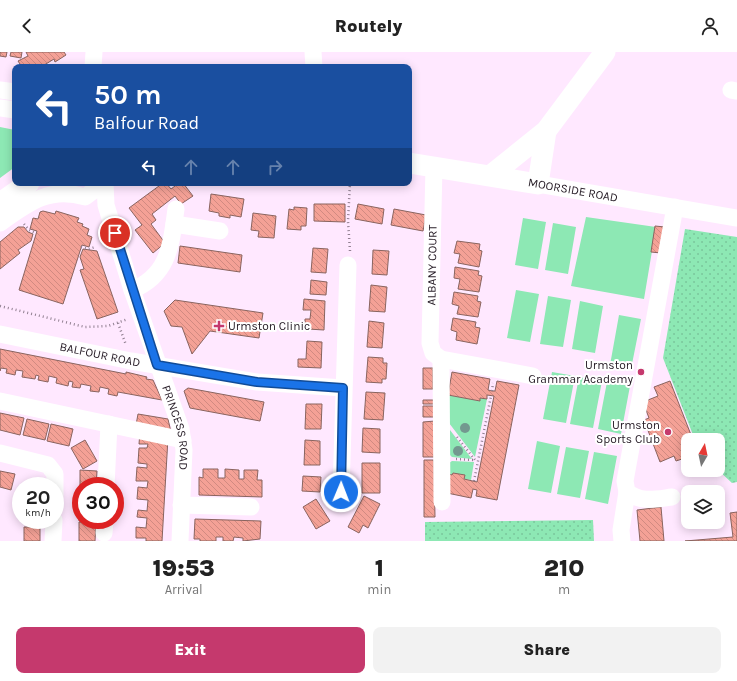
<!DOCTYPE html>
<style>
body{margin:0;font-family:Karla,sans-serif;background:#f2f2f2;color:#222;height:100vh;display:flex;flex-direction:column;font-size:15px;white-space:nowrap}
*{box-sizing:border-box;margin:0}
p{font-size:13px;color:#767676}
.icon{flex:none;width:22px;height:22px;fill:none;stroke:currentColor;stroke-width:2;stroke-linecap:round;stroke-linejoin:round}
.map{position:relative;height:489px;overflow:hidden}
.sheet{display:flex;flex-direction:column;background:#fff;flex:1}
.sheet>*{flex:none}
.top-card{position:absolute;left:12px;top:12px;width:400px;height:122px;border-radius:8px;box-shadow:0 2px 10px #0003;background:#1a4fa0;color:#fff;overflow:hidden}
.needle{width:26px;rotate:9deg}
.fabs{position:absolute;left:681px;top:381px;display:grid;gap:8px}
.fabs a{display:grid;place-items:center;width:44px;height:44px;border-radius:8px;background:#fff;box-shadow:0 2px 10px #0003;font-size:20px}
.speed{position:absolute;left:12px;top:425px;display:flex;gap:8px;font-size:20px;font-weight:700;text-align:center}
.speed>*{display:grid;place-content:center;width:52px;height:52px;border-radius:50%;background:#fff;box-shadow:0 2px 10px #0003;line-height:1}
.speed small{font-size:10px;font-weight:400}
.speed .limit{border:6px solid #d22;background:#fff;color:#111}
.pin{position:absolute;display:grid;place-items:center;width:34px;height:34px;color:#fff;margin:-17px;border:2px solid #fff;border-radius:50%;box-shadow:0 1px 4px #0007}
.me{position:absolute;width:44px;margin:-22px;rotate:1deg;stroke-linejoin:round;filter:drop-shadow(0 0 3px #0008)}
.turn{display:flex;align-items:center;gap:14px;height:84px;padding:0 16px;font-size:18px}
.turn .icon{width:52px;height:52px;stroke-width:2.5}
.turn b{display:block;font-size:28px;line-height:34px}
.lanes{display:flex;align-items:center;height:38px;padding:0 16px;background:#0003;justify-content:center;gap:20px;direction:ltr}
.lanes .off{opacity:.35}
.eta{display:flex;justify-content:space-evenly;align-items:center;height:68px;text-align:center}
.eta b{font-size:24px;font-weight:800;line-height:28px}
.button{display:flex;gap:8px;margin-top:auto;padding:8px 16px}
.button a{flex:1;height:46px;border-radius:8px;background:#c5396d;color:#fff;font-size:16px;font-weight:800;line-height:46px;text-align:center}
.button a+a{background:#f2f2f2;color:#222}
header{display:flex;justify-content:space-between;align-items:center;height:52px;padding:0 16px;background:#fff;font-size:18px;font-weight:800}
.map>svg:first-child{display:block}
.grass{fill:#8de8b4}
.park{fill:url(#park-dots)}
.building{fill:url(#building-back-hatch);stroke:#89645f}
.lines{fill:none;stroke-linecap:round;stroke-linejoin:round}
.path{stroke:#928192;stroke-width:2.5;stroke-dasharray:1 3;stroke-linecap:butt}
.minor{stroke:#fff;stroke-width:17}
.major{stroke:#fff;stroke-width:21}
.tree{fill:#73988f}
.route-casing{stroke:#114b97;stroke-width:10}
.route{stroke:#1a73e8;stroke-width:7}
.poi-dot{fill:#c5396d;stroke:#fff;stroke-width:1.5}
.labels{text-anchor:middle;stroke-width:4;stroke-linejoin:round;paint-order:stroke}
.street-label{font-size:12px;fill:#241a24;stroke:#fff}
.poi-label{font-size:12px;fill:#241a24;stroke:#fff;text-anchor:end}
</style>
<header><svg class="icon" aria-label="back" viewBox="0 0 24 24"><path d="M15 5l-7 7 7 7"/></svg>Routely<svg class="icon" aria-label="person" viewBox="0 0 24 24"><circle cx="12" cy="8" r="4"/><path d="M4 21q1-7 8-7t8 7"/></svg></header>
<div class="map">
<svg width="737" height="489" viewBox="0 0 737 489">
<defs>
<pattern id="park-dots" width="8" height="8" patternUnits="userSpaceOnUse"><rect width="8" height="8" fill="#8de8b4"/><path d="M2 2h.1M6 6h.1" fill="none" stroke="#7ac69b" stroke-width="1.8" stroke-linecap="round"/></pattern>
<pattern id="building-back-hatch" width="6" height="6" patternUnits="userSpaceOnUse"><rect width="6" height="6" fill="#f4a196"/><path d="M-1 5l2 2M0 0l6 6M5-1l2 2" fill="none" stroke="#d18a81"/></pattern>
</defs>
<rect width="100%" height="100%" fill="#ffe8ff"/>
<path class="grass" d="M0,75L15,78V115L0,126Z
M586,165L656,175L644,247L571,234Z
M523,166L546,170L538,217L515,213Z
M553,171L576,175L568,222L545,218Z
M516,238L539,242L530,290L507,286Z
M548,244L571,248L563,295L540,292Z
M580,249L603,254L595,301L572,297Z
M619,263L641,267L631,317L610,313Z
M552,320L575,324L566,371L543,367Z
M579,325L602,329L593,376L570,372Z
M607,330L630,334L621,382L598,377Z
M448,343L480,349V346L487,347L475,405L449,371Z
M450,378L472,407L452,405L449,402Z
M537,389L560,394L551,441L528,437Z
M566,395L589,399L580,446L557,442Z
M594,400L617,404L608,452L585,447Z
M452,409L474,410L471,428L464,427V423L453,421L452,423L449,422V411Z"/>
<path class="park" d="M685,177L737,185V430L732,431L718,418V388H695L663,306Z
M593,468L594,489H425V470Z"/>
<path class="building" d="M0,0H7L6,5L0,4Z
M11,0H22L21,6L10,4Z
M26,0H64L66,3L55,10L54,7L41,15H22L18,9L28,4Z
M163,131H166L171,137L179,131H183L193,144L181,152L175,144L152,162L156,168L151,172L165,191L153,201L135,178L142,173L129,156Z
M211,142L244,147L241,165L230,163V166L219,164V161L209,159Z
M314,152H345V170L314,169Z
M358,152L384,157L382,172L355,167Z
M294,155L307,156L306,174H301V178L287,177L289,157L294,158Z
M394,157L426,163L423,179L391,173Z
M43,159L55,162L56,159L79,166L77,170L83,172L82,174L89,177L87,183L92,185L89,195L82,193L63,252L19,238L37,179L30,177L33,166L38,167L40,160Z
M253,161L276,164L274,186L258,185L259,179L251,178Z
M655,174L665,175L661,201L651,200Z
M18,175H24L28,180L33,182L31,189L18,198L20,201L0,217V190Z
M457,189L480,192L479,198L482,199L479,215L458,211L460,202L454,201Z
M180,194L242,203L240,220L178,211Z
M313,196L328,197L326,221L311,220Z
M83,197L97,199L118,260L97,267L80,218L84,217L80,205Z
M373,198L389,199L387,223L372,222Z
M455,215L479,219L478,223L482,224L479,240L458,237L460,227L454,226Z
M311,228L327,230L326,243L310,242Z
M371,233L387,235L385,260L369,259Z
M454,240L478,244L477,249L481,250L478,265L457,262L459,254L452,252Z
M304,247L325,249L324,278L308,277L309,275L305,274V267H310L311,258H303Z
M175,248L263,261L259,286L210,279L192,302L182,275L171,274L164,259Z
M453,266L476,270L475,275L480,276L477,292L456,288L457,280L451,278Z
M369,269L384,271L382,296L367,295Z
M307,289L322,290L321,316L298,315V307H306Z
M0,297L126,322V320L147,325L146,327L153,328L162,348L118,340L117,344L108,342L109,337L100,335L99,340L90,339L91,334L81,332L80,336L72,335L73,330L69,329L68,334L56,331L57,326L49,324L48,330L38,328L39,324L36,323L35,327L22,325L23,319L16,318L15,323L6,321L7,317L1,316L0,319Z
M368,305L383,306V311H387L386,327H382V331L366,330Z
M423,316H433V337H423Z
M452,320L490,327L488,338L492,339H495L497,329L519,333L497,448L476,444L477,438L473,437L471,446L447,441L449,422L452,423L453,421L465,423L464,427L477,430L494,344L487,343V347L480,346V349L448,343Z
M670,329L693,388H688V405L676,409L674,404L660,410L644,368L649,366L643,350L658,344L654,335Z
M188,336L264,350L260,369L190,356L184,339Z
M366,340L385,341L383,368L364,367Z
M423,348H434V352H423Z
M306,352H322L321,377H305Z
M423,354H434V365H423Z
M0,361L24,366L20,383L0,378Z
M138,362L168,367L171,380L136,373Z
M27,367L49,372L45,388L23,383Z
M435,369V405H423V370Z
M51,372L73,377L69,394L47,389Z
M363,376L380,377V401L362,400Z
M140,380L168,386L162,489H146V486H136V475L146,476L147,466L137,465L138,458L147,459L148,448L137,447L138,435L147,436L148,429H136L137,415L147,416V412L138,411L139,396H147L148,392H139Z
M85,388L97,409L83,417L71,396Z
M305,388L320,389V413H304Z
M424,408H434L435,465H424Z
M362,411H380V441H362Z
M203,417H218V426H225V417L239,418V427H244V418H258L257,428H262V445L199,443V425L203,426Z
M80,418L97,419L96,434H81V442H80Z
M0,419L15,422L11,438L0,435Z
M303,424L321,425L320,440L302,439Z
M21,442V455L15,447Z
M364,444L380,452L368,476L363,473L359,481L348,475Z
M80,445L81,468L96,469H79Z
M316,447L330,469L316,477L303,455Z
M661,455L664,489H640L637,458Z
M737,460V489H685L733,485L730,461Z
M195,467L261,469L260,487L243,489V486L234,485L233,489H223V485H216V489H200V487H194Z
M79,470L96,471L95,489H79Z
M24,475H40V489H24Z"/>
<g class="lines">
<path class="path" d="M24,172L29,178L36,181
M81,195L89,197L95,195
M350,199L348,169L350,131
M0,254L85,275L108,274L128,267
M118,271L126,293
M492,339L493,331
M457,385L475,408
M456,407L475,408
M474,429L491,344"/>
<g class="minor">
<path d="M313,0L314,15"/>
<path d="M93,15L94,0"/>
<path d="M0,38L15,40"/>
<path d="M731,38L737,39"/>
<path d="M0,56L15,58"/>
<path d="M434,114L430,291L433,301L441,307L533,324"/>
<path id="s1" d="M105,131L106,153L132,238L181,377L184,398L180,489"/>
<path d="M538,132L737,166"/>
<path d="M0,171C28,151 50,134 85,145L93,139"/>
<path d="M174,172L220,179"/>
<path d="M132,238C169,223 171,193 176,157"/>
<path id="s2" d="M0,282L131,309L257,330L343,336"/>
<path d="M441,307L442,450"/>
<path d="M0,349L183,388"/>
<path d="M0,401L48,413L55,422V444"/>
<path d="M106,434L109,372"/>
<path d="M341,439L348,213"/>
<path d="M672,445C656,447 641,451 627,440L625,429L675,155"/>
<path d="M181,453L251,455"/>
<path d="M104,481L105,468"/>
<path d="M53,489L54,468"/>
<path d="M622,489L621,478L627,440"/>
</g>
<path class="major" d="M409,111L538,132L546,79
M490,124L546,79L605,0
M0,151L29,131"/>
</g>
<g class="tree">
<circle cx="465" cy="376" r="5"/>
<circle cx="458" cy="399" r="5"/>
</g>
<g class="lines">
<defs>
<path id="route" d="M115,181L157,313L257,330L343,336L341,440"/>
</defs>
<use href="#route" class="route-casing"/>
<use href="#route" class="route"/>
</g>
<g class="poi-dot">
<path d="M217 268h4v4h4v4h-4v4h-4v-4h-4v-4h4z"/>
<circle cx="641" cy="320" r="4"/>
<circle cx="668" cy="380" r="4"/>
</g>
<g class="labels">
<g class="street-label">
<text transform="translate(573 138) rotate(10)" y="4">MOORSIDE ROAD</text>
<text transform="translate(432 213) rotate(-89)" y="4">ALBANY COURT</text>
<text dy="4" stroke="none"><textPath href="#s2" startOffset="102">BALFOUR ROAD</textPath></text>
<text dy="4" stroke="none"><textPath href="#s1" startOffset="256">PRINCESS ROAD</textPath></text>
</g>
<g class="poi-label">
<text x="228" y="278" text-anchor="start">Urmston Clinic</text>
<text x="633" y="317">Urmston<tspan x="633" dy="14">Grammar Academy</tspan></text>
<text x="660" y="377">Urmston<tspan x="660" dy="14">Sports Club</tspan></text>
</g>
</g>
</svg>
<div class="fabs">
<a><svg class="needle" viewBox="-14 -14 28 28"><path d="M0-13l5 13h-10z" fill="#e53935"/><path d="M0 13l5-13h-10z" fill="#767676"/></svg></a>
<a><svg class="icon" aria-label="layers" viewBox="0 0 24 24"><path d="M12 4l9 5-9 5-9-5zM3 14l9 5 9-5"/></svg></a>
</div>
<div class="speed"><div>20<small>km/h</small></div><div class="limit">30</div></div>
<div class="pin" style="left:115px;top:181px;background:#d93025"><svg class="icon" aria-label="arrive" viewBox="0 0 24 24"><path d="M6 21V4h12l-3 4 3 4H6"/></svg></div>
<svg class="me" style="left:341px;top:440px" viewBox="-20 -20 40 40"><circle r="17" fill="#1a73e8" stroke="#fff" stroke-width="3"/><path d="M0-11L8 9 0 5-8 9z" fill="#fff"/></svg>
<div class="top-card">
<div class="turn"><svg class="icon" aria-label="left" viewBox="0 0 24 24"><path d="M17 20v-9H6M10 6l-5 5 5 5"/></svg><div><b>50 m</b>Balfour Road</div></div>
<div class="lanes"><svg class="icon" aria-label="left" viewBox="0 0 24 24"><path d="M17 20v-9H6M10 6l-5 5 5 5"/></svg><svg class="icon off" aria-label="ahead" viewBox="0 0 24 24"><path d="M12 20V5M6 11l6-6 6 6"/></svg><svg class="icon off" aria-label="ahead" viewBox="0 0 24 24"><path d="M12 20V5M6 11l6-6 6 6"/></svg><svg class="icon off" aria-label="right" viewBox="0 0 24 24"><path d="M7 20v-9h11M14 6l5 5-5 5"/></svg></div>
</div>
</div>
<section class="sheet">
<div class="eta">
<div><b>19:53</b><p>Arrival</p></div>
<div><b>1</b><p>min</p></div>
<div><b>210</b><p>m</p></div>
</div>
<div class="button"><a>Exit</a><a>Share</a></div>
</section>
